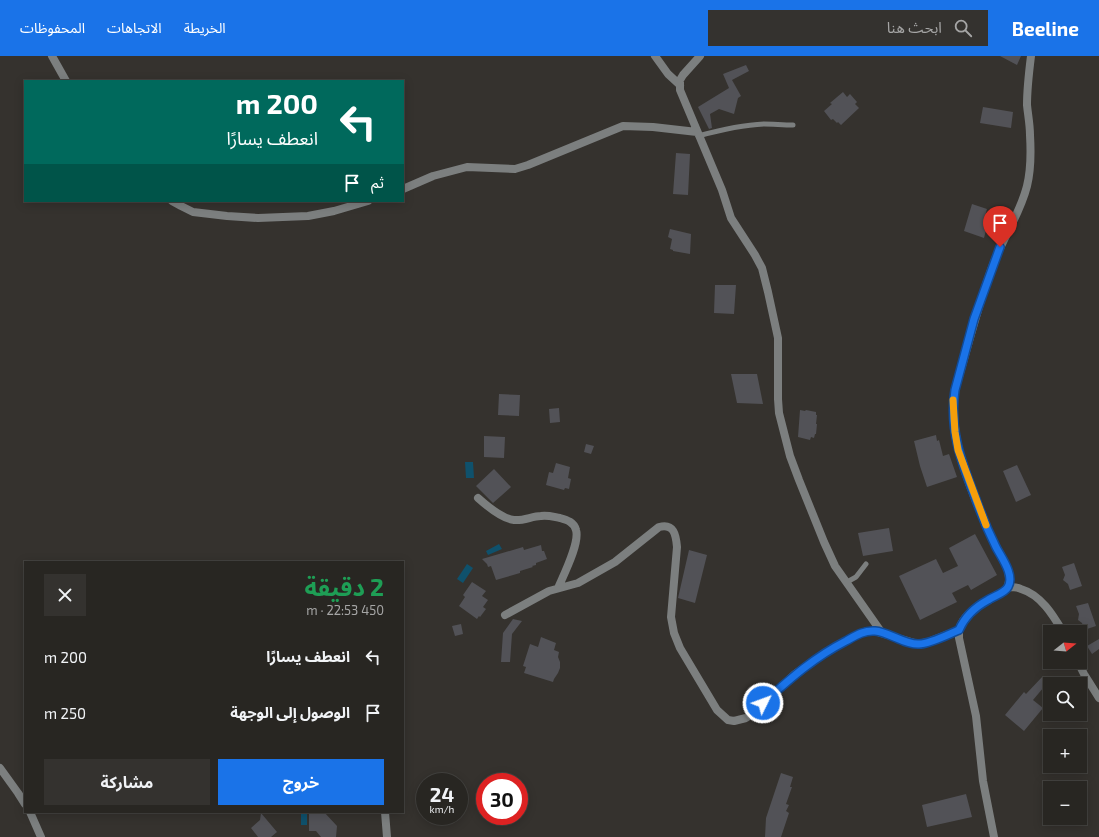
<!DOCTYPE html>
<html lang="ar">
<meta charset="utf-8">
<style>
body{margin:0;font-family:"Exo 2","Noto Sans Arabic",sans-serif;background:#34322f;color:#f1f3f6;direction:rtl;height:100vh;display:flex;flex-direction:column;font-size:15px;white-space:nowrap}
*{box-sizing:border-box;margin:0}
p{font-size:13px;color:#a5a5a5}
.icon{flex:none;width:22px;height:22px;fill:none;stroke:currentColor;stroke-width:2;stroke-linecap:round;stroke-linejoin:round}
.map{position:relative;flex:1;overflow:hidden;direction:ltr}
.drawer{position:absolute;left:24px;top:505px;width:380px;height:252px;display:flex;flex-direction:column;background:#282622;border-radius:0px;box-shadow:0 2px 10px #0003,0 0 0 1px #444340;direction:rtl}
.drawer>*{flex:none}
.top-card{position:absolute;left:24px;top:24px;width:380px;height:122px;border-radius:0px;box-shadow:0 2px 10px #0003,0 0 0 1px #444340;direction:rtl;background:#00695c;color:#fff;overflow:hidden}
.needle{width:26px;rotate:73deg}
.controls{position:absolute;left:1043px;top:569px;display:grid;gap:8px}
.controls a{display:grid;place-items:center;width:44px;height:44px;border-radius:0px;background:#282622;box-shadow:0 2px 10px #0003,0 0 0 1px #444340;font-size:20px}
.speed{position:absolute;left:416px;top:717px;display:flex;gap:8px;font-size:20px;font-weight:700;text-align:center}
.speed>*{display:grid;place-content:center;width:52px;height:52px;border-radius:50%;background:#282622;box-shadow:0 2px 10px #0003,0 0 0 1px #444340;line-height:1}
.speed small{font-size:10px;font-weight:400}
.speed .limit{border:6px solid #d22;background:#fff;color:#111}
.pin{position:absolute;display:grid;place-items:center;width:34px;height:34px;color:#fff;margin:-41px -17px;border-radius:50% 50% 50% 0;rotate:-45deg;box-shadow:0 0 4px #0007}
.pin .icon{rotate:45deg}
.me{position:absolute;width:44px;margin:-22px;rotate:48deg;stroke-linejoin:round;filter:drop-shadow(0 0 3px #0008)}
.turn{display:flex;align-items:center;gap:14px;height:84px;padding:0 20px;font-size:18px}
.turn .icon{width:52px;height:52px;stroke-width:2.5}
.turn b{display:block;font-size:28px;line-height:34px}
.then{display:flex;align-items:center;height:38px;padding:0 20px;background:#0003;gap:8px;font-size:15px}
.round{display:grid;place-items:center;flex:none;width:42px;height:42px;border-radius:0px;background:#34322f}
.summary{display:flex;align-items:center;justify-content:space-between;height:68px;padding:0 20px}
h1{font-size:24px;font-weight:700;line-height:30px;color:#1e9e55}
.button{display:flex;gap:8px;margin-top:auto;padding:8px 20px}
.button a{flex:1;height:46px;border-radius:0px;background:#1a73e8;color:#fff;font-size:16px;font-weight:700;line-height:46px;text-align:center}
.button a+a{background:#34322f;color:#f1f3f6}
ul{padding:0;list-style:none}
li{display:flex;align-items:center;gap:12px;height:56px;padding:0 20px}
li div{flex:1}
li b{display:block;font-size:15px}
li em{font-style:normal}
header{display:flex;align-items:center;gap:24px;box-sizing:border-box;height:56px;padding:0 20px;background:#1a73e8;color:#fff}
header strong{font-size:19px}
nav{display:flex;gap:22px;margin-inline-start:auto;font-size:14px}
.search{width:280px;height:36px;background:#34322f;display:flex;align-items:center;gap:10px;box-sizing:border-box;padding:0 14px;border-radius:0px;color:#a5a5a5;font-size:15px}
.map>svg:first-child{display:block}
.water{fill:#0f516c}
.building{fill:#525257}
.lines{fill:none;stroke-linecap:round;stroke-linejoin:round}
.lane{stroke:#7c7f7f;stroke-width:5}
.street{stroke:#7c7f7f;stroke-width:8}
.route-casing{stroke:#114b97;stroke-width:10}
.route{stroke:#1a73e8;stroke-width:7}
.slow{stroke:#f59e0b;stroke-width:7}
</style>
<header>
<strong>Beeline</strong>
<div class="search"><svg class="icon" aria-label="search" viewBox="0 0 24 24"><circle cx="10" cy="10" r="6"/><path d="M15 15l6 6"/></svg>ابحث هنا</div>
<nav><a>الخريطة</a><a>الاتجاهات</a><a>المحفوظات</a></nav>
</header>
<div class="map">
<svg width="1099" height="781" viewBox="0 0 1099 781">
<rect width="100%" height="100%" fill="#35322e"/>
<path class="water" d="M465,406H473L474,422H466Z
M499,488L502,493L488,499L486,495Z
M467,508L473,512L463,527L457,523Z
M301,756H307V769H301Z"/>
<path class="building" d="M1000,0H1021L1017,9Z
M746,9L749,15L732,24L741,40L738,42L734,58L719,53L710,58L712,72L709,73L698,51L729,32L723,18Z
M843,36L847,41L850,38L857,46L855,48L859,52L841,69L838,66L837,67L833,63L831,64L824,55L832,48L830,47Z
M983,51L1013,56L1011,72L980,67Z
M676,97L690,98L688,139L673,138Z
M972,148L987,153L984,164L986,165L984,174H986L984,182L964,175Z
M670,173L691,178L690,198L673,195V194L670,193L672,183L668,181Z
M715,229H736L734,258L714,257Z
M731,318H757L763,348L737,347Z
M499,338L520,339L519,360L498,359Z
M559,352L560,366L550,367L549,353Z
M800,354L805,355L806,354L816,356V359H817L816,368H817L816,378H815L814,382L811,381L810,384L798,381Z
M936,379L937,385L939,384L943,400L949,398L957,421L927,431L920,410L914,385Z
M484,380L505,381L504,402L484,401Z
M586,388L594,390L591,398L584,396Z
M556,407L570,411L568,422L571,423L569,433L565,432L564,434L546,429L549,416L553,417Z
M1017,409L1031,439L1016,446L1003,415Z
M494,413L511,431L493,447L476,430Z
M889,472L893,495L863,500L858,477Z
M975,478L997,519L971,534L968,529L952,537L957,546L920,564L899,520L936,503L943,517L958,510L949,492Z
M541,489L542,495H544L547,503L536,507V509L532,510L533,511L520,515V517L496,524L491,510L488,511L487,508L482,503L523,491L524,494Z
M689,494L707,499L695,547L678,542Z
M1074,507L1082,530L1070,534L1068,528L1063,524L1065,519L1062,511Z
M472,526L486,535L482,540L488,544L483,551L486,553L480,561L479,560L477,563L459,550L465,541L463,539Z
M1088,547L1096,570L1084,574L1082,567L1078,564L1079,558L1076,550Z
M513,563L522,565L512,578L510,606H501L503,577Z
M461,568L463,578L455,580L452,570Z
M541,581L556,587L554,594L559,596L558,601L560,606V612L558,617L554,623L553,626L524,617L526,611L523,610L530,588L538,591Z
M1099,583V593L1092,598L1087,590Z
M1043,620L1049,625L1033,644L1043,652L1024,675L1005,659L1024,636L1026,638Z
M781,717L793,721L790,731H792L786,748L789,749L786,755L789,757L781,781H765L766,762Z
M966,738L972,761L927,771L922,749Z
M309,756H324L337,770L336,781H321L316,775H309Z
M261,757L277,776L271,781H258L251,772L260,764Z"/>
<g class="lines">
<path class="lane" d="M698,80C720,74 741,69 764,68C773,68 783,69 793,69
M847,526L856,521L866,508"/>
<path class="street" d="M52,0L66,25
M655,0L668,18L680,29
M700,0L683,19L680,24V34L722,134L731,162L755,199L762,212L768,236L778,282V343L779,357L790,400L799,424L824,486L835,510L882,577
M403,133L433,120L467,111L515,113L528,109L623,70L653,71L697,76
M172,145L181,150L193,156L227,160L258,162L308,160L334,155L368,145
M478,442C487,450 503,463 514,464C524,465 532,460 541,460C548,459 554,461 560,462C567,464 574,466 576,474C580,487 564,518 558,532
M1008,531C1012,531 1017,531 1021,533C1041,539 1053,559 1063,576
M505,559L549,535L578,527L615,506L659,471C674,467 676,479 677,491L671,561L674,577L680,592L717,654L728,664L734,665L746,662L752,658L795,618L826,596L857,579L867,575H874L918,588L928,586L959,574
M1078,606L1084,618L1099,642
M0,712L18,737L25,748
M30,756L41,781
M385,756L387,781
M994,781L983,725L976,660L959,582C959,579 959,576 959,573C963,560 977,550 989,544C997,539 1009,536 1009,524C1010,509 998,496 992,483C972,438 948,384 955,334C968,291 978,248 994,206C1004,180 1020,158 1027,130C1031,114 1031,96 1030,79C1030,69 1028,59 1027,49C1027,32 1029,16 1031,0"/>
</g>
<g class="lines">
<defs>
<path id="route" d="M763,647C790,623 813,602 846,585C855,580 864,574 875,575C889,576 905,589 919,588C930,588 949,578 959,574C965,560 975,551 988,544C994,540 1005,537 1008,531C1015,519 1001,501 996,491C988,475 981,458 975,441C961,405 949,373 955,334L974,263L1000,191"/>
</defs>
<use href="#route" class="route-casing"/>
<use href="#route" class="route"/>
<path class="slow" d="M953,344L955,376L958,394L986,469"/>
</g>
</svg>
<div class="controls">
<a><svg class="needle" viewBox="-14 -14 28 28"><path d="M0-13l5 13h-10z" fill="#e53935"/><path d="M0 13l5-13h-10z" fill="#a5a5a5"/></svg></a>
<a><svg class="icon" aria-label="search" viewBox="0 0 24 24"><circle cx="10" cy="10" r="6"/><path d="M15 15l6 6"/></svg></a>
<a>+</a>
<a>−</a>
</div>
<div class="speed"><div>24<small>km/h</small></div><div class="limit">30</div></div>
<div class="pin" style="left:1000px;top:191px;background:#d93025"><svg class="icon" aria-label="arrive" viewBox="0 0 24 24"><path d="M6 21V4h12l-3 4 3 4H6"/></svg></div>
<svg class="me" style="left:763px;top:647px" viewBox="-20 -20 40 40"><circle r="17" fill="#1a73e8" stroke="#fff" stroke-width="3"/><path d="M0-11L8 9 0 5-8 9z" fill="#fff"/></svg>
<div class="top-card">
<div class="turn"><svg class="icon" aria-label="left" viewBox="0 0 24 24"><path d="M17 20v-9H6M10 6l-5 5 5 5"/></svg><div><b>200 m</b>انعطف يسارًا</div></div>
<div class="then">ثم<svg class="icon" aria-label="arrive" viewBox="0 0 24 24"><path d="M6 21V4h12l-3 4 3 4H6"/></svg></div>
</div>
<section class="drawer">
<div class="summary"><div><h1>2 دقيقة</h1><p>450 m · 22:53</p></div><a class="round"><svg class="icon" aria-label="close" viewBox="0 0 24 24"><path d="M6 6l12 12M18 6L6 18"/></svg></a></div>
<ul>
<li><svg class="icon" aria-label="left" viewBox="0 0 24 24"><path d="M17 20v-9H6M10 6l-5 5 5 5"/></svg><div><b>انعطف يسارًا</b></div><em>200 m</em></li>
<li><svg class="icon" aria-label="arrive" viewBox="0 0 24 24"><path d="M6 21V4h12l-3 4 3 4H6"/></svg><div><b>الوصول إلى الوجهة</b></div><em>250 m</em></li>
</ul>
<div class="button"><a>خروج</a><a>مشاركة</a></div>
</section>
</div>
